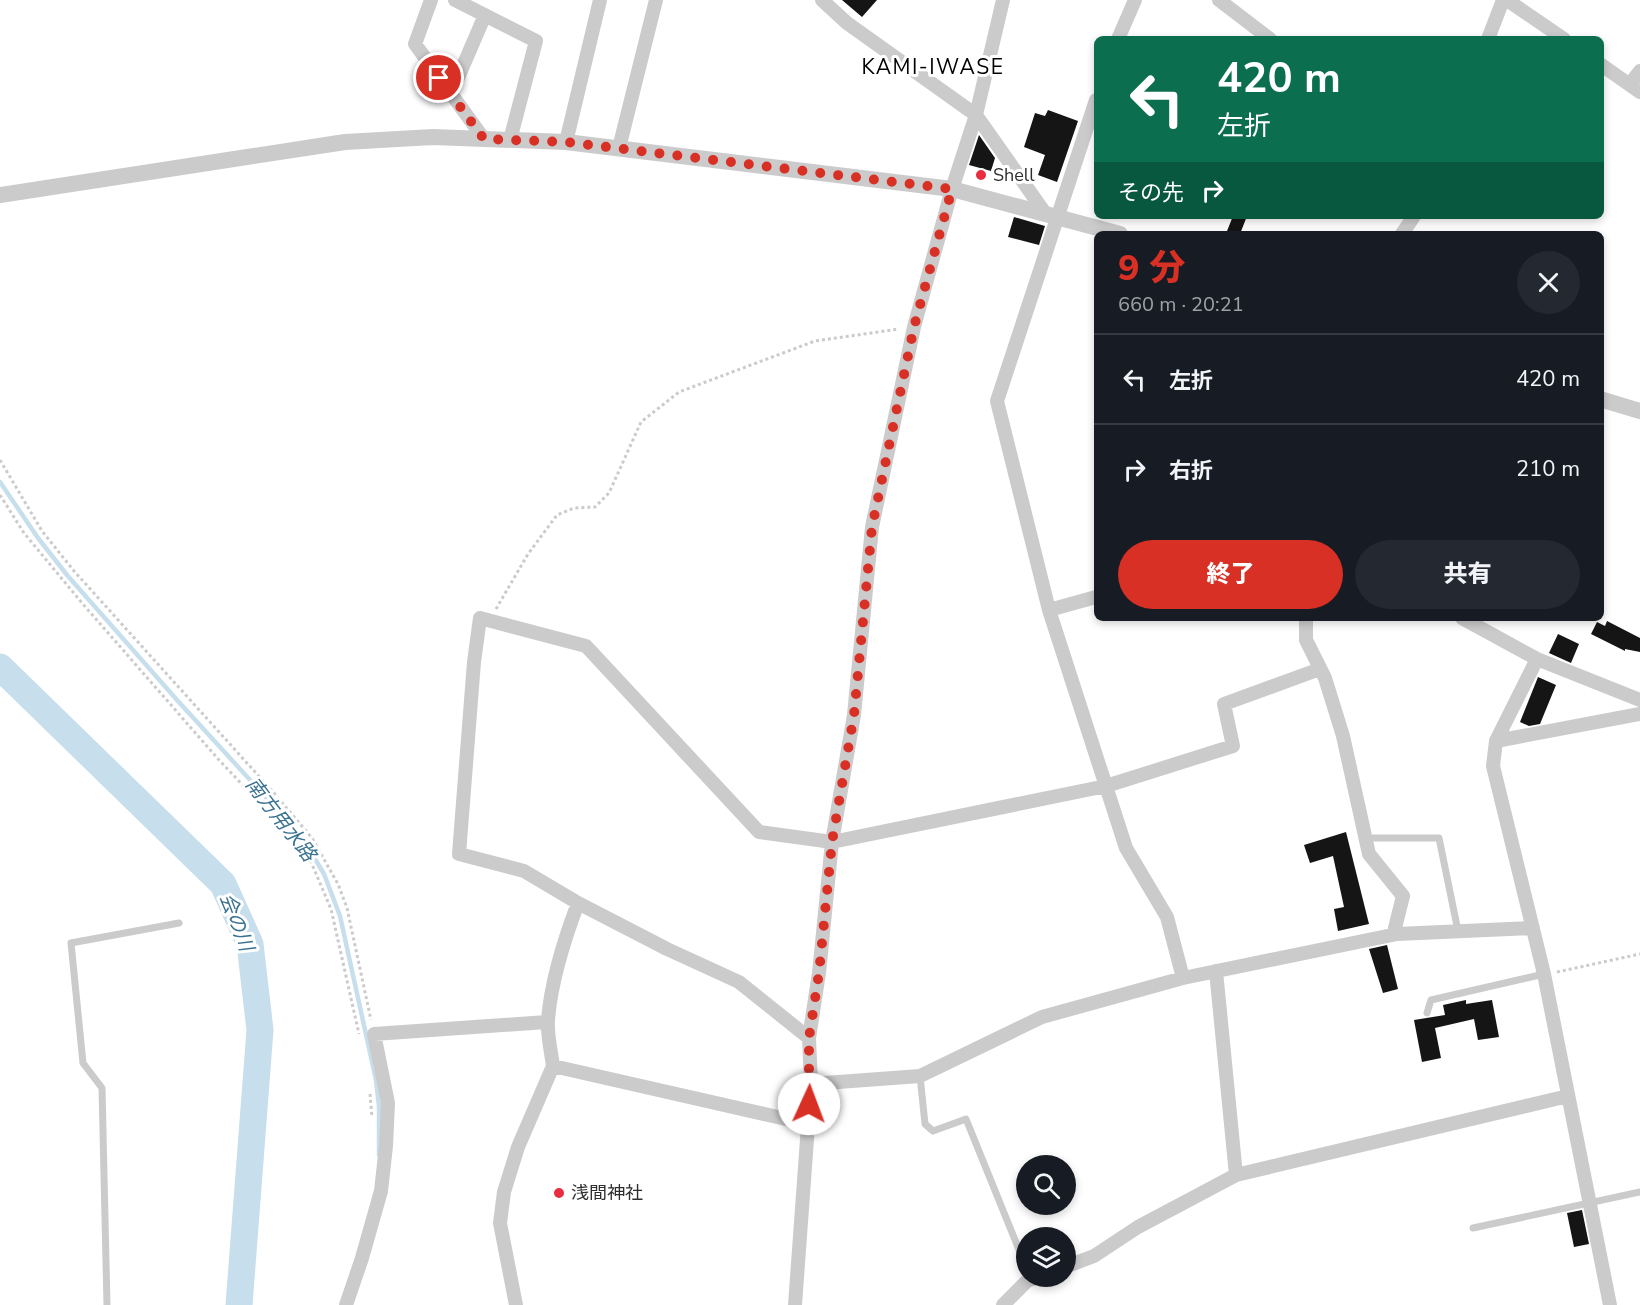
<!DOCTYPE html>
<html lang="ja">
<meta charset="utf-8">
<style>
body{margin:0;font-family:"Nunito Sans","Noto Sans JP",sans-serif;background:#242831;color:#f1f3f6;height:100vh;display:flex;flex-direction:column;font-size:22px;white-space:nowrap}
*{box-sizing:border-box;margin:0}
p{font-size:20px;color:#9ea1a6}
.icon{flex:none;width:33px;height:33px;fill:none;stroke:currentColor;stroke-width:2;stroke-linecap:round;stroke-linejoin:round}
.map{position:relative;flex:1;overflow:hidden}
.panel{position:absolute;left:1094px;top:231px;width:510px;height:390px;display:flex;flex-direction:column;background:#171b24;border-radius:9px;box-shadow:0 3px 9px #0003}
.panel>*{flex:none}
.hud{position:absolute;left:1094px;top:36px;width:510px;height:183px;border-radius:9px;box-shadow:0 3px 9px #0003;background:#0b6e4f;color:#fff;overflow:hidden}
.controls{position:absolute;left:1016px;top:1155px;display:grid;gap:12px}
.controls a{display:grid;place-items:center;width:60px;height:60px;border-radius:50%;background:#171b24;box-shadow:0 3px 9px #0003;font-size:30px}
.pin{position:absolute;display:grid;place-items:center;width:51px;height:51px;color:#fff;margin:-26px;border:3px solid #fff;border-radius:50%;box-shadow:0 2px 6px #0007}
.me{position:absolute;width:66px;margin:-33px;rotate:2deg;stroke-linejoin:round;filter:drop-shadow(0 0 4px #0008)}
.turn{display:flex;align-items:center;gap:21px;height:126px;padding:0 24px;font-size:27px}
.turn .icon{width:78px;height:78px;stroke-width:2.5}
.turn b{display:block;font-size:42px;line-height:51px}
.then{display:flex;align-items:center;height:57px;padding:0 24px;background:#0003;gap:12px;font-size:22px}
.round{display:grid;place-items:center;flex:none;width:63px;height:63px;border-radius:32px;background:#242831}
.headline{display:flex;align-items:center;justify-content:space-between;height:102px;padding:0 24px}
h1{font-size:36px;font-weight:800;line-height:45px;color:#d93025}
.button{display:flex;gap:12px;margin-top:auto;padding:12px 24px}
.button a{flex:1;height:69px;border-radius:36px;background:#d93025;color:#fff;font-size:24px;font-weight:800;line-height:69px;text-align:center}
.button a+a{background:#242831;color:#f1f3f6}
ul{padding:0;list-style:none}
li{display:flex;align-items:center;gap:18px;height:90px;padding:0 24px;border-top:2px solid #363941}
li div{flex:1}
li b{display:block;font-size:22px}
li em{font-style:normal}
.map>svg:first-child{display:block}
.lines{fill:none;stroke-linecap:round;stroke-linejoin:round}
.stream{stroke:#c7deec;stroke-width:4.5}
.river{stroke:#c7deec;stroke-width:27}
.building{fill:#151515}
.path{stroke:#cbcbcb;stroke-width:3;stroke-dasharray:3 3;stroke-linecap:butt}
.service{stroke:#cbcbcb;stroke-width:7}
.minor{stroke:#cbcbcb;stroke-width:14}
.tertiary{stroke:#cbcbcb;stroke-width:16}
.route{stroke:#d93025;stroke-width:10;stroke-dasharray:0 18}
.poi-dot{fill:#e92c3f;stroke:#fff;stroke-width:2}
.labels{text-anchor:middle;stroke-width:6;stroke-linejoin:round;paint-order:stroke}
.poi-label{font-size:18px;fill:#2e2e2e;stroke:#fff;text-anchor:start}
.water-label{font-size:20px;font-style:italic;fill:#3a7291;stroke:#fff}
.quarter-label{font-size:21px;letter-spacing:1.5px;fill:#000;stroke:#fff}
</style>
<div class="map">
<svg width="1640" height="1305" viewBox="0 0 1640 1305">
<rect width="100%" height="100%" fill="#fff"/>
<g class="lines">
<path class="stream" d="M0,482L38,538L67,575L177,700L282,815L311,852L324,874L340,916L376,1080L379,1106V1155"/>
<path class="river" d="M0,667L223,884L250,944L260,1030L239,1305"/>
</g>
<path class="building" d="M842,0H877L862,17Z
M1048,110L1078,121L1057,182L1038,175L1045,155L1024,147L1035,113L1045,116Z
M979,135L995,158L991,171L969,165Z
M1233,216H1247L1240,234L1227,231Z
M1014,217L1045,226L1039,245L1008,237Z
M1607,621L1640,638V652L1625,649V651L1591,634L1597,622L1605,626Z
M1558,634L1579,644L1571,663L1549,653Z
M1538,677L1556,685L1540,724L1529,726L1520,722Z
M1346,832L1369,924L1338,931L1334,909L1344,907L1333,856L1310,863L1304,845Z
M1387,945L1398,989L1383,993L1369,949Z
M1466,1000V1004L1492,1000L1499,1037L1478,1040L1474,1019L1435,1028L1441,1058L1422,1062L1414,1020L1445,1015L1443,1005Z
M1582,1210L1589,1244L1574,1247L1567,1213Z"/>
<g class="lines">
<path class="path" d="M0,460L42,531L74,571L274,793L312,838L338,884L347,908L371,1020
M0,495L24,533L82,603L219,760L287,832L311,862L331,909L359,1034
M496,609L528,554L557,515L574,508L595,507L609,493L641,422L679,392L815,341L899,329
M1557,972L1640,954
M370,1094L372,1117"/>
<path class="service" d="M1366,838H1439L1458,931
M1427,1013L1431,1000L1544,974
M920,1076L925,1124L933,1131L966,1119L1026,1267
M1473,1228L1640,1192
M107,1305L102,1088L83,1063L71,943L179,923"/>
<path class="minor" d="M431,0L415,44L484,139
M455,0L536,41L510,140
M822,0L847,23L976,115L1045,213
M1219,0L1270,39
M1507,0L1564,39
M1118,39L1135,0
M1488,39L1503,0
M1600,64L1640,92
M1630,84L1640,71
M451,94L485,15
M1096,100L997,401L1049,610L1126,848L1167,917L1183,978
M566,142L600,0
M619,148L656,0
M1402,234L1414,216
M1049,610L1096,597
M1306,618V640L1325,678L1343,736L1369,854L1403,896L1395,928L1397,934
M1462,618L1537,659L1640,700
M1537,659L1496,741L1493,766L1544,974L1610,1305
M1496,741L1640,714
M1216,971L1236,1175
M809,1038L739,982L667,949L578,903L524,871L459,854L474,662L480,618L586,646L759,832L832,842L1106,786L1233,746L1224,704L1320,669
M553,1066C551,1051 547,1035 548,1020C551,981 564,940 578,903
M811,1084L920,1076L1042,1017L1183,978L1397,934L1533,928
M1065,1267L1094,1256L1138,1227L1236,1175L1568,1096
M346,1305L362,1258L381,1191L386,1146L388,1103L374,1034L547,1022
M516,1305L500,1223L504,1192L518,1147L553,1066L808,1124
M795,1305L811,1084L809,1038L819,973L832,842L854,715L872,527L914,327L952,189L976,115L1003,0
M1003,1305L1027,1281L1039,1276"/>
<path class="tertiary" d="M0,195L345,142L433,137L566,142L952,189L1120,234
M1600,399L1640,411"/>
</g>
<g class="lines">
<path class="route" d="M439,78L484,139L566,142L952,189L914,327L872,527L854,715L832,842L819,973L809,1038V1104"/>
</g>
<g class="poi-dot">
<circle cx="981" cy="175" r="6"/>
<circle cx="559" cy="1193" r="6"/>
</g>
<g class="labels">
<g class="poi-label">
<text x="993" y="181">Shell</text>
<text x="571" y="1199">浅間神社</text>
</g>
<g class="water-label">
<text transform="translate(281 819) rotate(52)" y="7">南方用水路</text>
<text transform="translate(237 922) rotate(69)" y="7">会の川</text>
</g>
<g class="quarter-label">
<text x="933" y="74">KAMI-IWASE</text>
</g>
</g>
</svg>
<div class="controls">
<a><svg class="icon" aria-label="search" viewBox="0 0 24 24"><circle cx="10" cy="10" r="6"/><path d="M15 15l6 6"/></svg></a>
<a><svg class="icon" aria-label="layers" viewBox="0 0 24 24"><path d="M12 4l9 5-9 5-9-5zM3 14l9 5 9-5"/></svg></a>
</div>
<div class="pin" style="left:439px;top:78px;background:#d93025"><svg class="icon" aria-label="arrive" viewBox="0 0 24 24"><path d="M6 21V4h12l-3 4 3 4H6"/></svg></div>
<svg class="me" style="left:809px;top:1104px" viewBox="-20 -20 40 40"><circle r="19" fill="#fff"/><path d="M0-13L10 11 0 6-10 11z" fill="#d93025"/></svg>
<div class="hud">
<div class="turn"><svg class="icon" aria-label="left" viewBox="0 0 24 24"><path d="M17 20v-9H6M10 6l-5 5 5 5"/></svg><div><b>420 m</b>左折</div></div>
<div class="then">その先<svg class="icon" aria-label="right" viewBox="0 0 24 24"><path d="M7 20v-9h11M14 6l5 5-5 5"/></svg></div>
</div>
<section class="panel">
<div class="headline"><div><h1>9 分</h1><p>660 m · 20:21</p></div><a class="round"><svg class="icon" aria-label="close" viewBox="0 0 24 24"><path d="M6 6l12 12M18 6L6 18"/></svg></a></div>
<ul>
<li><svg class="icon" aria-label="left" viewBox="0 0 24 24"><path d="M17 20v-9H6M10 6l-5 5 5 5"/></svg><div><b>左折</b></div><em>420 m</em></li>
<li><svg class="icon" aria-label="right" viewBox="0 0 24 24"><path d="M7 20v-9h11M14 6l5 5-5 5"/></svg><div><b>右折</b></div><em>210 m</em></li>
</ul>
<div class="button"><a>終了</a><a>共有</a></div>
</section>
</div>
